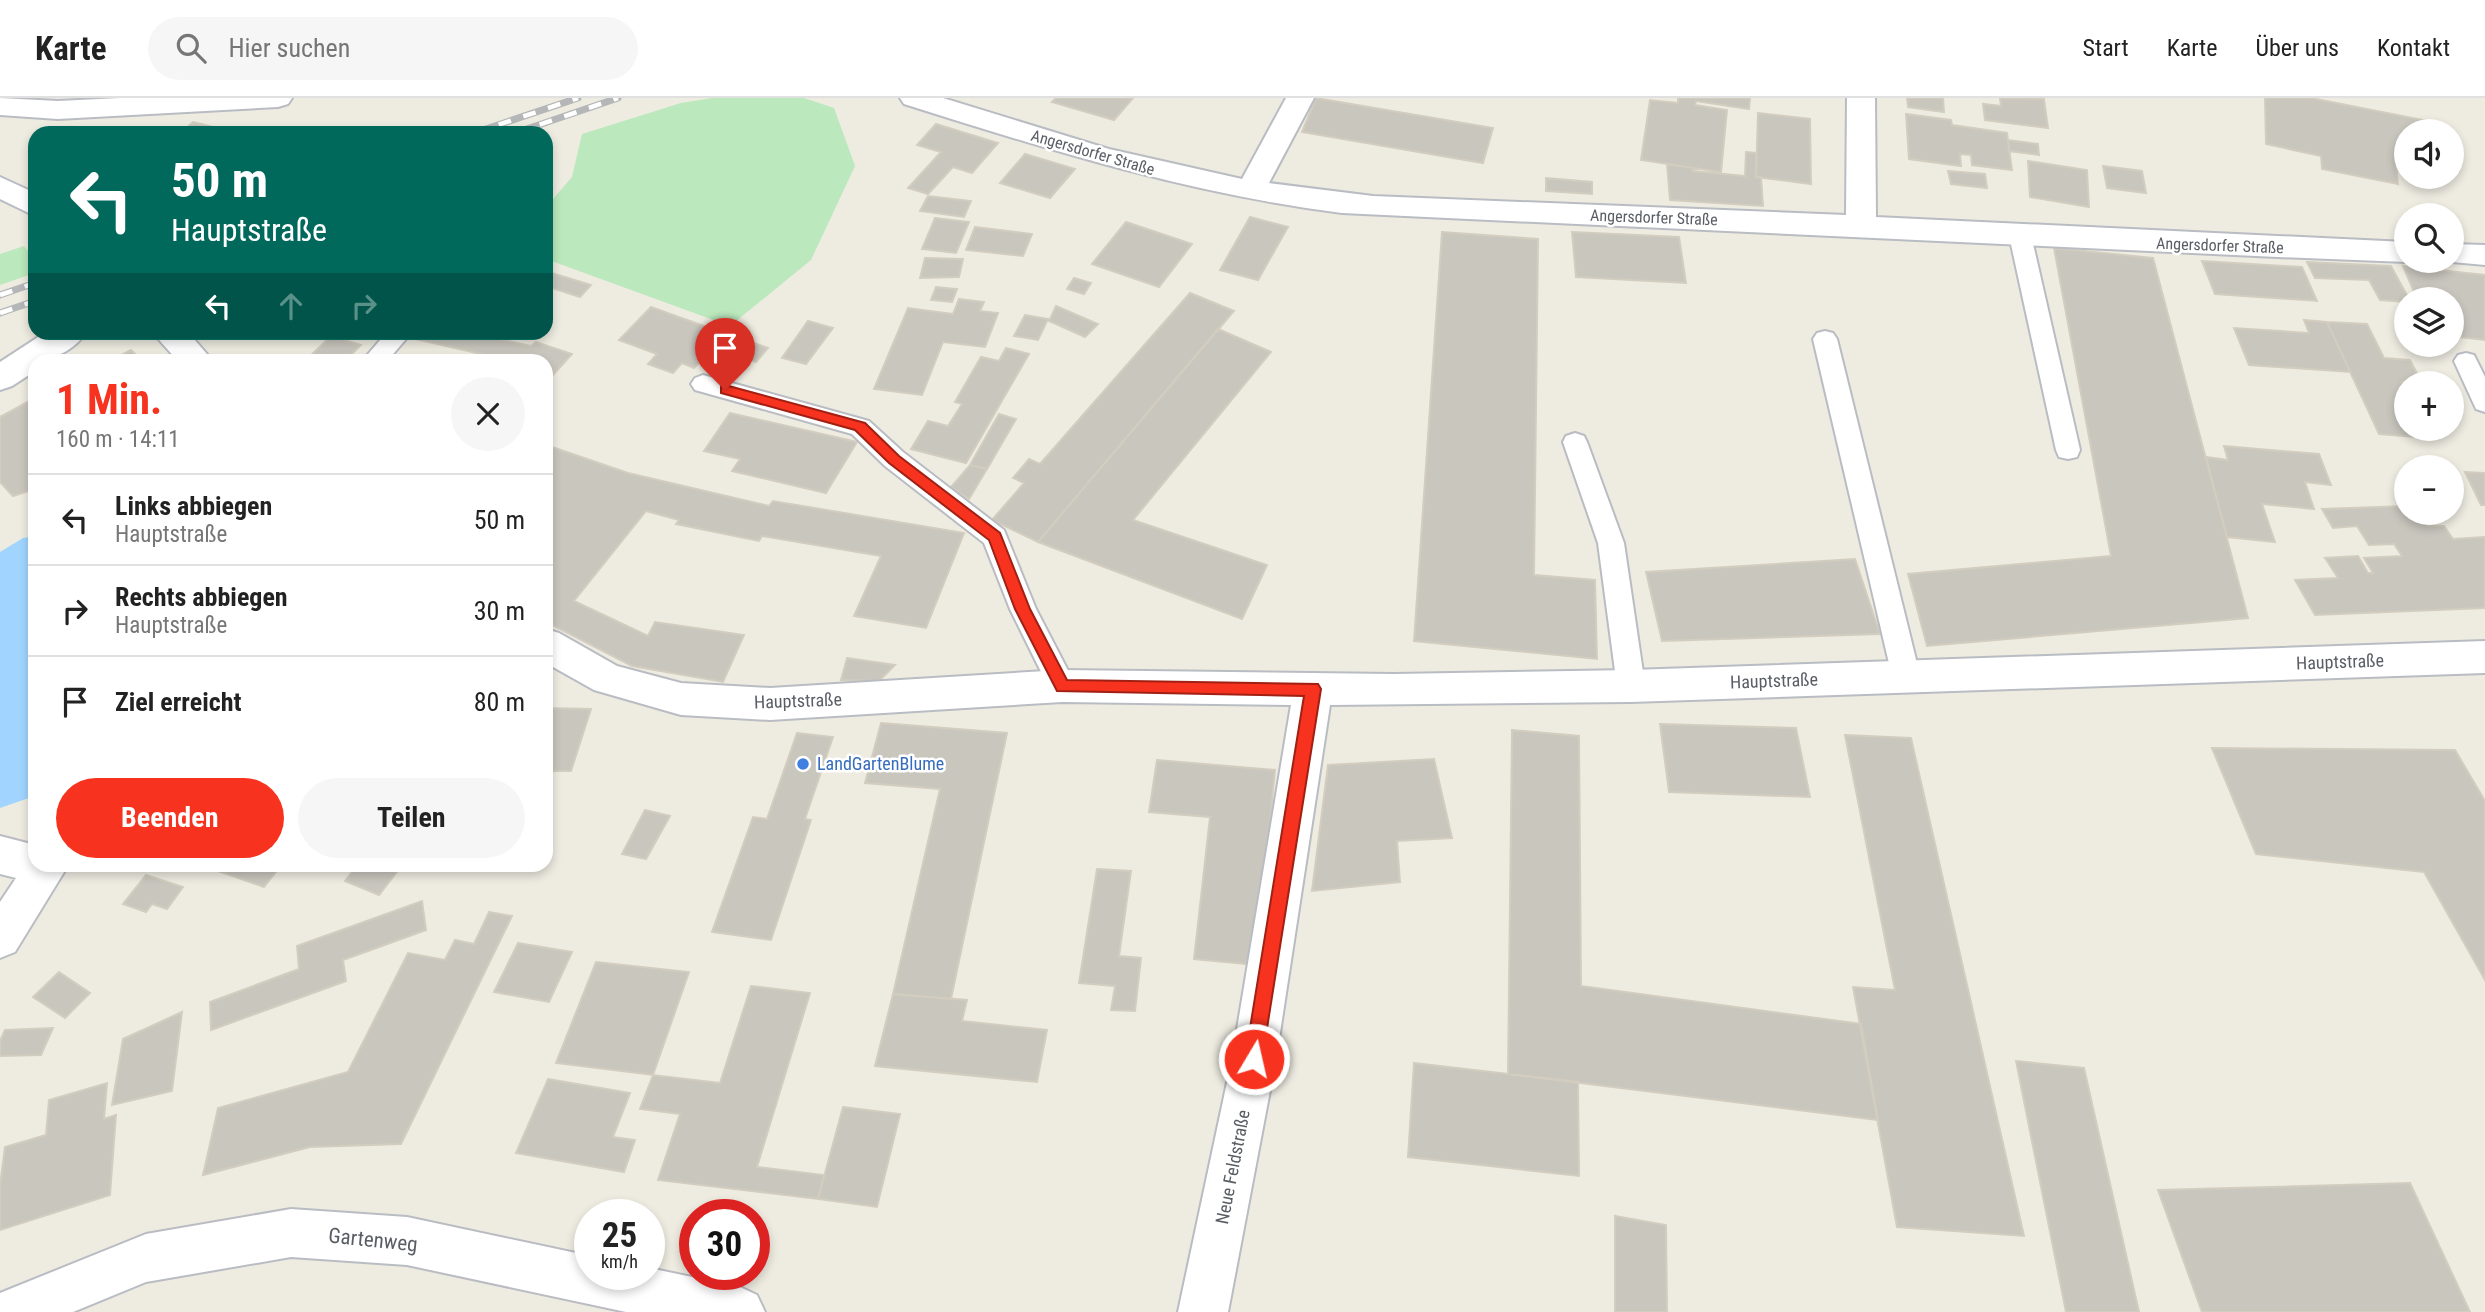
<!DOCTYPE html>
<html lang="de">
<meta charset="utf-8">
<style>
body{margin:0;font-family:"Roboto Condensed",sans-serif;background:#f6f6f6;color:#222;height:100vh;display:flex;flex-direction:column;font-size:26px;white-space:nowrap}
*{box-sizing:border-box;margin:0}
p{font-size:23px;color:#767676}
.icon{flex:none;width:38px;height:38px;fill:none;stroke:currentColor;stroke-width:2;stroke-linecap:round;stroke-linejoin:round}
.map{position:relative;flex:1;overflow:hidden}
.sheet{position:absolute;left:28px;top:256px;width:525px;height:518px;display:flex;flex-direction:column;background:#fff;border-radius:21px;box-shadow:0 4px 10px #0003}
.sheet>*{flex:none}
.top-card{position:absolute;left:28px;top:28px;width:525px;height:214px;border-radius:21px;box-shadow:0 4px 10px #0003;background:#00695c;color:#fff;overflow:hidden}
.buttons{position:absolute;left:2394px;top:21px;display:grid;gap:14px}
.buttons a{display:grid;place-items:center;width:70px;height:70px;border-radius:50%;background:#fff;box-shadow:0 4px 10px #0003;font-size:35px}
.speed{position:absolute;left:574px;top:1101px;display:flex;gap:14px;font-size:35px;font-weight:700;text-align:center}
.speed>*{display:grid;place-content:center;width:91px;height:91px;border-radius:50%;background:#fff;box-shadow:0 4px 10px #0003;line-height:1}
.speed small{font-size:18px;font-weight:400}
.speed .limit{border:10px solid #d22;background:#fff;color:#111}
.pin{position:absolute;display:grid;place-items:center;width:60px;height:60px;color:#fff;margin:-72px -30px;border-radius:50% 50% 50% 0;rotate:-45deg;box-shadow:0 0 7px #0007}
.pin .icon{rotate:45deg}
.me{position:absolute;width:77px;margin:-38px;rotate:9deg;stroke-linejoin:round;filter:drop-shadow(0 0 5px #0008)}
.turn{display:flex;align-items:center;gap:24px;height:147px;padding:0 28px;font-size:32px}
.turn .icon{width:91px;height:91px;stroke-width:2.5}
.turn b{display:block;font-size:49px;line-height:60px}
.lanes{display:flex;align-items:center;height:66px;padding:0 28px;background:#0003;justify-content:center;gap:35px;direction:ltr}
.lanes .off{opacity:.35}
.round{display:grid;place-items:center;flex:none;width:74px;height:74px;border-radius:37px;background:#f6f6f6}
.headline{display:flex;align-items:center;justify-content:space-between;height:119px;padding:0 28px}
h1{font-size:42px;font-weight:700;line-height:52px;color:#f7321e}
.action{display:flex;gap:14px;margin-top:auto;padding:14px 28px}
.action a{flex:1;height:80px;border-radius:42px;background:#f7321e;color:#fff;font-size:28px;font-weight:700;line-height:80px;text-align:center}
.action a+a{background:#f6f6f6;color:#222}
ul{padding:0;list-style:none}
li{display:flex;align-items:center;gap:21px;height:91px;padding:0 28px;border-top:2px solid #e0e0e0}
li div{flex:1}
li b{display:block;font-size:26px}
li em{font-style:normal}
header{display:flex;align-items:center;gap:42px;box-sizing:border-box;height:98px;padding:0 35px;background:#fff;border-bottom:2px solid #e0e0e0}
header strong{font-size:33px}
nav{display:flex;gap:38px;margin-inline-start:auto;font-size:24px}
.search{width:490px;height:63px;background:#f6f6f6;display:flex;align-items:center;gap:18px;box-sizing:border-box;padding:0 24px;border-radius:38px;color:#767676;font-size:26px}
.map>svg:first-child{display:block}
.green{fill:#bbe8bc}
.water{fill:#a1d5ff}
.building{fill:#c9c6be;stroke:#d3cdbf;stroke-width:2}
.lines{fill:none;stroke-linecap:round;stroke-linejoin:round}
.service-casing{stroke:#b9bcc2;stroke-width:4}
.minor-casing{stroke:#b9bcc2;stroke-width:4}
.service{fill:#fff;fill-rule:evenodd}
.minor{fill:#fff;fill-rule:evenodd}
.rail-casing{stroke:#b5b6b7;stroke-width:7}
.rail{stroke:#fff;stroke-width:4.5;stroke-dasharray:13;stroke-linecap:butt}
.route{fill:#f7321e;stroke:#a12014;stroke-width:2}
.shop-dot{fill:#3f7fe0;stroke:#fff;stroke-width:2.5}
.labels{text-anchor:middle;stroke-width:5;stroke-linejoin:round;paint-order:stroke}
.far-street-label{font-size:16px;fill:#5a5e64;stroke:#fff}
.street-label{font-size:18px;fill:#5a5e64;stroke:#fff}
.shop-label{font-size:18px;fill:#366cbe;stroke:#fff;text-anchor:start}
.near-street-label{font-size:21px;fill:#5a5e64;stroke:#fff}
</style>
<header>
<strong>Karte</strong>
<div class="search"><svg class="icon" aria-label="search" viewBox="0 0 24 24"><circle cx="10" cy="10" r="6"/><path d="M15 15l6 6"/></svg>Hier suchen</div>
<nav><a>Start</a><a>Karte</a><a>Über uns</a><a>Kontakt</a></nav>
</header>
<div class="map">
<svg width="2485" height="1214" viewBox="0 0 2485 1214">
<rect width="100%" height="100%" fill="#eeece1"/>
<path class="green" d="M712,0H804L834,10L855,68L811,162L730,228L546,161V109L572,79L582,36L681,5Z
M24,148L35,162V175L0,187V156Z"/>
<path class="water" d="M35,438V688L29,700L0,710V454L23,440Z"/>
<path class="building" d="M1056,0H1133L1114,22L1052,4Z
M1316,0L1493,30L1483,65L1302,34Z
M1678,0H1750L1749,11L1696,3L1695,7L1727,12L1721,74L1641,62L1650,2L1678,5Z
M1907,0H1943L1944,14L1908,9Z
M2000,0L2044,1L2048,30L1985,22L1983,6L2001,8Z
M2265,0H2311L2428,23L2429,33H2406V68L2396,65L2398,86L2322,71L2321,58L2266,46Z
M1758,15L1810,21L1811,86L1756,79Z
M1906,16L1951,22L1952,27L2007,35L2012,72L1972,67L1971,57L1960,56L1961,68L1909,61Z
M193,24L229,33L181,35Z
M936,26L998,45L972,75L953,69L928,96L908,90L941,54L917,47Z
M2008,42L2038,46L2039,57L2009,53Z
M1746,54L1756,55V79H1761L1763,108L1670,102L1667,66L1693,70V73L1745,78Z
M1025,56L1075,71L1050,100L1000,85Z
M2028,63L2087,72L2089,109L2030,99Z
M2103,68L2142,73L2146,95L2107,90Z
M1948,73L1985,76L1987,90L1951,86Z
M1546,80L1592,84V96L1546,93Z
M928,98L971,103L964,119L920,113Z
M1250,119L1288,129L1258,182L1220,172Z
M935,120L969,124L956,155L922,151Z
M1126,124L1192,146L1159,189L1092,166Z
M975,129L1032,136L1023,158L966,152Z
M1442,134L1538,141L1534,477L1595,482L1597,561L1414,543Z
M1572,134L1679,139L1686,185L1576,179Z
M2054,150L2153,160L2248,520L1927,548L1908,476L2111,458Z
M925,160L963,161L959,179L920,180Z
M2202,163L2302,169L2317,203L2215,196Z
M2307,164L2391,168L2409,201L2406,204L2380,202L2369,182L2315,180Z
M2403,168L2485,177V242L2452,238V201H2417Z
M546,175H552L591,187L580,199L546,188Z
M1074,180L1091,185L1084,196L1067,191Z
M936,189L957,191L952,204L931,202Z
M1190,195L1234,213L1038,444L992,422L1024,385L1013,380L1029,361L1040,366Z
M959,201L984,204L980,213L998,215L985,249L943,244L922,297L874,291L908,210L953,216Z
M1056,208L1098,226L1085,239L1049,223Z
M651,209L726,236L694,270L682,265L673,275L648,266L657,256L619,242Z
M1025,217L1048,221L1038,242L1014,238Z
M2304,222L2327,224L2350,274L2249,267L2234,230L2309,235Z
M808,223L833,230L806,266L782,260Z
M2327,224L2367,226L2384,260L2410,262L2422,285L2402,284L2406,292V331H2426L2430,340L2379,336Z
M1218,231L1271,254L1133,422L1267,467L1242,521L1038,444Z
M421,234H499L494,240L531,248L536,244L572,256L553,277L546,275V262H507L415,241Z
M331,238L361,247L348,260L344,259L340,262H306Z
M739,240L768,250L756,264L728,254Z
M1006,250L1029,256L966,365L911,351L928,323L948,328L962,306L955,304L981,259L999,263Z
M131,252L141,262H112Z
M35,300V391L13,398L0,384V319Z
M730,315L857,344L826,395L732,373L740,361L704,353Z
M999,316L1016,321L987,371L970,367Z
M2224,348L2319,356L2331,387L2305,384L2314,411L2262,406L2275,444L2227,439L2206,359L2228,362Z
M552,349L628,375L769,408L773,403L964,435L926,530L854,518L881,458L762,438L759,443L676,426L679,422L646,413L574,503L648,538L655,524L744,537L723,584L632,568L546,524V356Z
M970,367L987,371L969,401L951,389Z
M2465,374L2485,375V407H2481Z
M2406,408V415H2419L2428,428H2444L2453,441L2485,439V510L2315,517L2295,482L2338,480L2325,460L2358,458L2368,475H2373L2364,460L2402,458L2394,446L2369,447L2357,428L2333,430L2322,411Z
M1855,461L1880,536L1662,543L1646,474Z
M847,560L895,567L879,583L841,582Z
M546,610L591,611L571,673H546Z
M881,625L1007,635L951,901L893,896L940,691L865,685Z
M1660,626L1796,630L1810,699L1669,694Z
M1512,632L1579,638L1581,888L1861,926L1878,1022L1508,976Z
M797,635L833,639L805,721L811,722L771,842L712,834L753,719L767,721Z
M1845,637L1911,640L2024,1138L1897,1129L1853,889L1895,892Z
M2212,650L2455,652L2485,703V882L2424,774L2256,756Z
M1434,661L1452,740L1397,743L1400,784L1312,793L1328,667Z
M1157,662L1275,672L1256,867L1194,861L1210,719L1149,714Z
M645,712L670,718L646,761L622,756Z
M215,766H282L264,789L212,771Z
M358,766H403L379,797L345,783Z
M1097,771L1131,773L1119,858L1141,860L1135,913L1111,912L1115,888L1079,885Z
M146,777L183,789L167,811L152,806L146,814L123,806Z
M422,803L426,832L343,862L346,883L211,932L210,904L299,871L297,848Z
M489,814L512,818L401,1046L310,1049L203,1077L218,1010L348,974L408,855L445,862L455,842L474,846Z
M518,845L572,854L549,904L494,894Z
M596,864L689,874L653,977L556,965Z
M59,874L90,895L65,920L33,899Z
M751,888L810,895L757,1069L824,1077L818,1101L658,1082L680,1016L640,1011L653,977L720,985Z
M893,896L967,902L962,923L1047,932L1037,984L875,968Z
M182,914L172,993L112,1007L123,941Z
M53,930L41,957L0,958V943L5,932Z
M2016,963L2084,970L2139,1214H2066Z
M1414,965L1578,984L1579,1078L1408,1059Z
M548,981L630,995L613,1039L635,1042L624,1074L516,1055Z
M107,985L104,1021L116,1017L110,1097L0,1132V1087L5,1049L46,1037L49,1002Z
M843,1009L900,1016L877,1109L818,1101Z
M2410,1085L2470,1214H2202L2158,1092Z
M1615,1118L1666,1127L1667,1214H1615Z"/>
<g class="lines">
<defs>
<path id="service" d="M2020,130L2028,132L2031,137L2080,352L2077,359L2068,361L2059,359L2056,352L2009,137L2012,132Z
M1825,233L1833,235L1837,241L1920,578L1916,586L1906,590L1896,586L1892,578L1813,241L1817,235Z
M387,234H412L388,262H363Z
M2466,255L2474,257L2485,279V314L2476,311L2454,263L2458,257Z
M703,277L869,323L903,354L1004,432L1036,511L1076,588L1072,596L1062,600L1052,596L1010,511L984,445L885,368L852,336L695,292L691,286L695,280Z
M1575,335L1584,338L1587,344L1624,445L1645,588L1641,596L1631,600L1621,596L1617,588L1598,445L1563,344L1566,338Z"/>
<path id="minor" d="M0,0L58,3L120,0H292L288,6L278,9L58,21L0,17Z
M900,0H943L1109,51L1242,81L1286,0H1314L1269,85L1373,98L1846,117L1847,0H1875L1876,119L2406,144V163H2411L2406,164L2277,159L1342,115C1191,96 1049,52 904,6Z
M0,79L35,95V118L0,101Z
M2452,146L2485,147V167L2441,163H2452Z
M46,234H86C76,251 54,262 35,262V273L12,288L0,292V264Z
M152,234H188L212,262H177Z
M546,531L559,535L617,568L681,585L770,590L1062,572L1394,576L1631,572L2485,543V575L1631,604L1330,607L1276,961L1228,1214H1178L1232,961L1291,607L1062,604L770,622L681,617L594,592L546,565Z
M0,738L35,747V766H69L15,854L0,860V804L16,780L0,776Z
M291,1111L407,1119L590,1158V1176H649V1170L740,1189L757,1197L765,1214H626L407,1167L291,1159L146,1184L73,1214H0V1195L146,1136Z"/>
</defs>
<use href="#service" class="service-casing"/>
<use href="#minor" class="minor-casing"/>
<use href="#service" class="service"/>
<use href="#minor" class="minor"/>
<defs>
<path id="rail" d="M474,35L578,0
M515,35L618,0
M0,197L35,185
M0,215L35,203"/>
</defs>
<use href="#rail" class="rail-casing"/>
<use href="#rail" class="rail"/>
</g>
<path class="route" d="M725,287L865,325L899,358L1000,435L1030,511L1067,582L1318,586L1321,591L1261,968L1254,970L1248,968L1245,961L1304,598L1057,593L1015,511L989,442L889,365L855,332L721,295V288Z"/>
<circle class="shop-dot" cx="803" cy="666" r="7"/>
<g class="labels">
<g class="far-street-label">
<text transform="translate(1093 54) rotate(16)" y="6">Angersdorfer Straße</text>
<text transform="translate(1654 119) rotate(2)" y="6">Angersdorfer Straße</text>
<text transform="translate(2220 147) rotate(2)" y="6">Angersdorfer Straße</text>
</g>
<g class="street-label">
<text transform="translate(2340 564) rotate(-2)" y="6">Hauptstraße</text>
<text transform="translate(1774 583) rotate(-2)" y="6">Hauptstraße</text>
<text transform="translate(798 603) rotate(-2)" y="6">Hauptstraße</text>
<text transform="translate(1233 1069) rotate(-79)" y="6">Neue Feldstraße</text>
</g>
<g class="shop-label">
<text x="817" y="672">LandGartenBlume</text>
</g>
<g class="near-street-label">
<text transform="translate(373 1142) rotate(6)" y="7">Gartenweg</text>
</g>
</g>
</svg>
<div class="buttons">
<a><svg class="icon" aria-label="sound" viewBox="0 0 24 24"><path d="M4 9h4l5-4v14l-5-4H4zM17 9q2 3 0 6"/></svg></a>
<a><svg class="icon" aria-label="search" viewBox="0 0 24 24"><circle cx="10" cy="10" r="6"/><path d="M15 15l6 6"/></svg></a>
<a><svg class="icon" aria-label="layers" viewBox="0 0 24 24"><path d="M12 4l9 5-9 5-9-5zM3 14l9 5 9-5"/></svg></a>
<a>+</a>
<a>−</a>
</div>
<div class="speed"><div>25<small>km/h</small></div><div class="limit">30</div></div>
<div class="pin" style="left:725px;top:292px;background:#d93025"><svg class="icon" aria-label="arrive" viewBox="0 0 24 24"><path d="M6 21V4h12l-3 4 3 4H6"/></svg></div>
<svg class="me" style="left:1254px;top:961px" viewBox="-20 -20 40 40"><circle r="17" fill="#f7321e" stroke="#fff" stroke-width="3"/><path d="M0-11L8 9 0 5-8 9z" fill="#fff"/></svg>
<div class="top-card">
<div class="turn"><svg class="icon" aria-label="left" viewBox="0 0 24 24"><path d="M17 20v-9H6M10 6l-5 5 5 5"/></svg><div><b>50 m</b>Hauptstraße</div></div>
<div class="lanes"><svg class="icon" aria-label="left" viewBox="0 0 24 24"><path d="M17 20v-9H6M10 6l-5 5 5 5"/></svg><svg class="icon off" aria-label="ahead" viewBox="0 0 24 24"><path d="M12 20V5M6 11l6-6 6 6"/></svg><svg class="icon off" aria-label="right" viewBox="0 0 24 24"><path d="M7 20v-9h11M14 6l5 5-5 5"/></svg></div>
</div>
<section class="sheet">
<div class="headline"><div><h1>1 Min.</h1><p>160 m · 14:11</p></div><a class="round"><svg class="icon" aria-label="close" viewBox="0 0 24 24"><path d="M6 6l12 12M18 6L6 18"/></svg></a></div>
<ul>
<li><svg class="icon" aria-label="left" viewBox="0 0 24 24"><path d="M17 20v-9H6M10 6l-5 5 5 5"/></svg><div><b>Links abbiegen</b><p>Hauptstraße</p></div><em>50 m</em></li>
<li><svg class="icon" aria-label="right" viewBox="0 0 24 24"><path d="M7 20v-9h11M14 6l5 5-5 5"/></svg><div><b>Rechts abbiegen</b><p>Hauptstraße</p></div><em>30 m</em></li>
<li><svg class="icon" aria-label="arrive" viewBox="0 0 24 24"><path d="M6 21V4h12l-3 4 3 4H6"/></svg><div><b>Ziel erreicht</b></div><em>80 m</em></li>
</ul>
<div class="action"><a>Beenden</a><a>Teilen</a></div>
</section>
</div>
